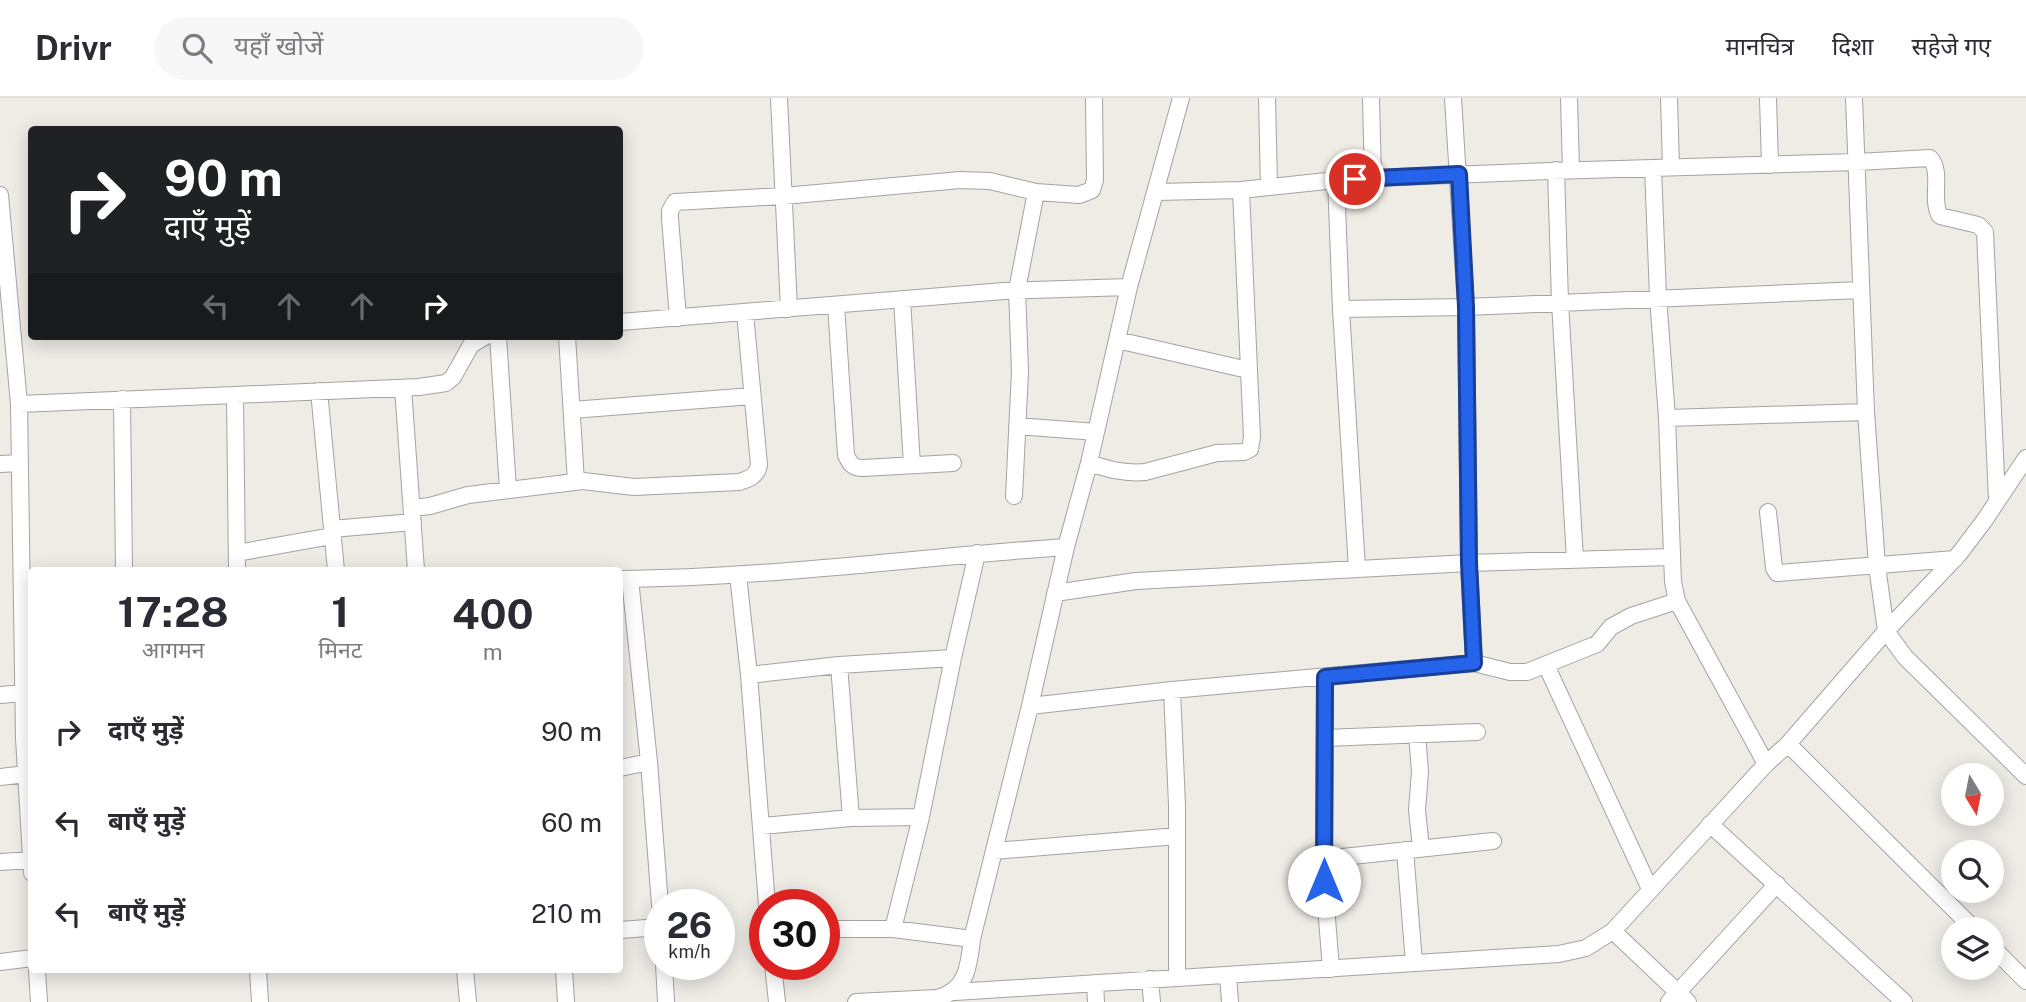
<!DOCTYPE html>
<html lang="hi">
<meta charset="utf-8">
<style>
body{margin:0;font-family:"Public Sans","Noto Sans Devanagari",sans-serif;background:#f7f7f7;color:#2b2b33;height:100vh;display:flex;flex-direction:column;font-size:26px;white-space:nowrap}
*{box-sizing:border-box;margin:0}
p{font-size:23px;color:#7c7c81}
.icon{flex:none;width:38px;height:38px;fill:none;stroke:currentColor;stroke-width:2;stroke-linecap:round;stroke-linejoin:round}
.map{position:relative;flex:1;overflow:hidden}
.sheet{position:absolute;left:28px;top:469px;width:595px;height:406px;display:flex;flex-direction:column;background:#fff;border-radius:7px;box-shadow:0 4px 18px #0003}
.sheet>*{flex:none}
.top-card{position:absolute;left:28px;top:28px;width:595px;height:214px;border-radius:7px;box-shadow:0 4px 18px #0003;background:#202124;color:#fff;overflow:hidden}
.needle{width:46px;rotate:170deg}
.controls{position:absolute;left:1941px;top:665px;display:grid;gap:14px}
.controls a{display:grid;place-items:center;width:63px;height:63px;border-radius:50%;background:#fff;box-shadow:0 4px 18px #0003;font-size:35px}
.speed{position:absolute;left:644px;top:791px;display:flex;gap:14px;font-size:35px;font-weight:700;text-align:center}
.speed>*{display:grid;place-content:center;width:91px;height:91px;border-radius:50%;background:#fff;box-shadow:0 4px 18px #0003;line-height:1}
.speed small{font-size:18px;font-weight:400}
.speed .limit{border:10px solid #d22;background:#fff;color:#111}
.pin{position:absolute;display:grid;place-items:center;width:60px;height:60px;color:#fff;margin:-30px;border:4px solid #fff;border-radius:50%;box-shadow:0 2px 7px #0007}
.me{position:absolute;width:77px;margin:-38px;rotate:0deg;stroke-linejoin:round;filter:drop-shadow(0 0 5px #0008)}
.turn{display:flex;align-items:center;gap:24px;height:147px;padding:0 21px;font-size:32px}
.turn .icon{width:91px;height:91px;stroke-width:2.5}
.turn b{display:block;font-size:49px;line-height:60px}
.lanes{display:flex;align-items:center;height:66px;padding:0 21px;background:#0003;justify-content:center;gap:35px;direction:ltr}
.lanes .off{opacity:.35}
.eta{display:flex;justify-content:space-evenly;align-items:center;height:119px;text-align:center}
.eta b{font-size:42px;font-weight:700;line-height:49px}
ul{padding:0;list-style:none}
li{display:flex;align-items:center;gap:21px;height:91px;padding:0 21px}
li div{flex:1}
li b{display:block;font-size:26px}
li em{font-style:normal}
header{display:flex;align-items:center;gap:42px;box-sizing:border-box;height:98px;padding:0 35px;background:#fff;border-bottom:2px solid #e1e1e2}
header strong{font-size:33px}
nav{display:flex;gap:38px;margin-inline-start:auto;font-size:24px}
.search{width:490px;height:63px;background:#f7f7f7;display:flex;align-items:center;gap:18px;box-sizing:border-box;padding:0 24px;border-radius:38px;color:#7c7c81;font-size:26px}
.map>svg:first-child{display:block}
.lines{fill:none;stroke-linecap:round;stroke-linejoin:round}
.street-casing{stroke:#a3a3a3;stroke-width:18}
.street{stroke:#fff;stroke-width:16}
.route-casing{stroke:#184099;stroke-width:18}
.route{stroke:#2563eb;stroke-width:12}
</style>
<header>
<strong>Drivr</strong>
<div class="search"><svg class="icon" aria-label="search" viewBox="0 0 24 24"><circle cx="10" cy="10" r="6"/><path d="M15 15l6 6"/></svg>यहाँ खोजें</div>
<nav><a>मानचित्र</a><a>दिशा</a><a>सहेजे गए</a></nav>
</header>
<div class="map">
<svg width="2026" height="904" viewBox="0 0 2026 904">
<rect width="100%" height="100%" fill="#efece6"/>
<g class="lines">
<defs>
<path id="street" d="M779,0L789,211
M1267,0L1269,89
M1371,0L1373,80
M1569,0L1571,72
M1669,0L1671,69
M1768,0L1770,67
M1854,0L1866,314L1877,468L1886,533L1905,559L2026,678
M1653,70L1658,199L1667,320L1673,484L1677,503L1766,666
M1556,72L1560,204L1575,462
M1336,82L1341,211L1357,471
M1157,94L1241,92L1336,82L1373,80L1551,73L1857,64L1930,60C1943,74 1930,101 1940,118L1978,127L1985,134L1997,402
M0,97L19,306L24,640L32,775
M902,201L912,367
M836,207L846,357C850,366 853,370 863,370L953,365
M1341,211L1466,209L1861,192
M678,220L670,120V113L675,104L784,98L960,82L990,83L1036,94L1079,97L1092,92L1095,82L1094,0
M620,224L1004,193L1129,189
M498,238L508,392
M567,238L576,384
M1117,242L1248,272
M403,290L416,472
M319,293L336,472
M235,297L419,289L446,285L453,279L471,247L486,238
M122,301L124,472
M19,306L235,297L237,472
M572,312L752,298
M1667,320L1866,314
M1017,328L1096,334
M1089,365C1107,371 1125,376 1145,374L1217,355L1244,354L1250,351L1252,339L1241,92
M0,366L20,365
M1014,398L1020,273L1017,192L1036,94
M412,410L430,408L468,397L583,383L634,389L739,384C749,381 757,378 759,367L745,215
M1768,414L1774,470L1777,475L1955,461
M332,431L413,424
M237,455L332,438
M738,477L749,577L767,807
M620,481C769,480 917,459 1066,449
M630,481L649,664L660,807
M1055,495L1136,483L1469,465L1671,459
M1474,565L1510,574H1527L1597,546L1611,529L1631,518L1677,503
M839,567L851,720
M1546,567L1650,791
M749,577L839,567L953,560
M1325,579L1324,783L1331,871
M1172,592L1177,707V880
M0,597L23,595
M1030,608L1172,592L1474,565L1469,465L1466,209L1453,0
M1417,636L1420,674L1417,712L1421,750
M1325,640L1477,634
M1788,646L1974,831
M620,670L649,664
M0,679L26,676
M1710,726L1904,904
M761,728L851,720L921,719
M1405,752L1414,865
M994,753L1177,738
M1324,761L1493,743
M0,764L31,762
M824,831H893L972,841
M893,831L921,719L953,560L977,455
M620,832L660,829
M1613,833L1688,904
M1992,849L2026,883
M0,864L32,860
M664,866L666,904
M773,866L777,904
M37,872L39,904
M258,872L260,904
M465,872L468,904
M564,872L566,904
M1228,877L1230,904
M1150,881L1152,904
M1095,885L1096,904
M955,894L1559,856L1586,850L1613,833L1766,666L1788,646L1886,533L1959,456L1984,423L2026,360
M856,904L937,900C967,893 969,867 972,841L1030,608L1066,449L1089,365L1129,189L1181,0
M1669,904L1777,786"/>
</defs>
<use href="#street" class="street-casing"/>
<use href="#street" class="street"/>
</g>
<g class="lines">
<defs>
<path id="route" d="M1324,783L1325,579L1474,565L1469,465L1466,209L1459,76L1355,81"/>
</defs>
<use href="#route" class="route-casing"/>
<use href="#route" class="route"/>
</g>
</svg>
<div class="controls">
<a><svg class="needle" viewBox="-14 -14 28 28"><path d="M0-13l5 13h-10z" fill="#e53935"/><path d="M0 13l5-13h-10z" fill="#7c7c81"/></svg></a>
<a><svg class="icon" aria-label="search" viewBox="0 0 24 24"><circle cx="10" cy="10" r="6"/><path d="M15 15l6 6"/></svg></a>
<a><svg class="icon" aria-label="layers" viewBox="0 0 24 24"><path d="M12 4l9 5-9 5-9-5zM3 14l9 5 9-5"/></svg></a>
</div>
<div class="speed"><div>26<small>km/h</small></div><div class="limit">30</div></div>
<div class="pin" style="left:1355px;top:81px;background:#d93025"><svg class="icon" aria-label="arrive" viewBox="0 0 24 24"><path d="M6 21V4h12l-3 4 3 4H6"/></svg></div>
<svg class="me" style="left:1324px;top:783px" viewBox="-20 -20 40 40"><circle r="19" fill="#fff"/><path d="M0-13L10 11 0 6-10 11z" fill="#2563eb"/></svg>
<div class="top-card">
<div class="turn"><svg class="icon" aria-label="right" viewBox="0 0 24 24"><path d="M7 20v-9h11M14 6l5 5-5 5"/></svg><div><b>90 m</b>दाएँ मुड़ें</div></div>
<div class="lanes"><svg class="icon off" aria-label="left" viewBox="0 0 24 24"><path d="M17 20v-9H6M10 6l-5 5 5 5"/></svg><svg class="icon off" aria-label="ahead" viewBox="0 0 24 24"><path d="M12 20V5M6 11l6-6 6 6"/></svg><svg class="icon off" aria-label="ahead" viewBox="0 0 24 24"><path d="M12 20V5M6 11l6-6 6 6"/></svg><svg class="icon" aria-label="right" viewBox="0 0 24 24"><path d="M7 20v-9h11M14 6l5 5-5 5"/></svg></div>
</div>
<section class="sheet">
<div class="eta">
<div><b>17:28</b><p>आगमन</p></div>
<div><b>1</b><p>मिनट</p></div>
<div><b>400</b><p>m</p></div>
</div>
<ul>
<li><svg class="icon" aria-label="right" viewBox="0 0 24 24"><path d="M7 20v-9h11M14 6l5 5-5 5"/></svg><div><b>दाएँ मुड़ें</b></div><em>90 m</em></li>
<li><svg class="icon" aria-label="left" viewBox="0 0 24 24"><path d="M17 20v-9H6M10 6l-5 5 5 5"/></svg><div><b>बाएँ मुड़ें</b></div><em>60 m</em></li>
<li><svg class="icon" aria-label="left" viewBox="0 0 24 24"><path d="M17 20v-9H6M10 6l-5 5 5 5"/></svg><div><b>बाएँ मुड़ें</b></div><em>210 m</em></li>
</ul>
</section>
</div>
